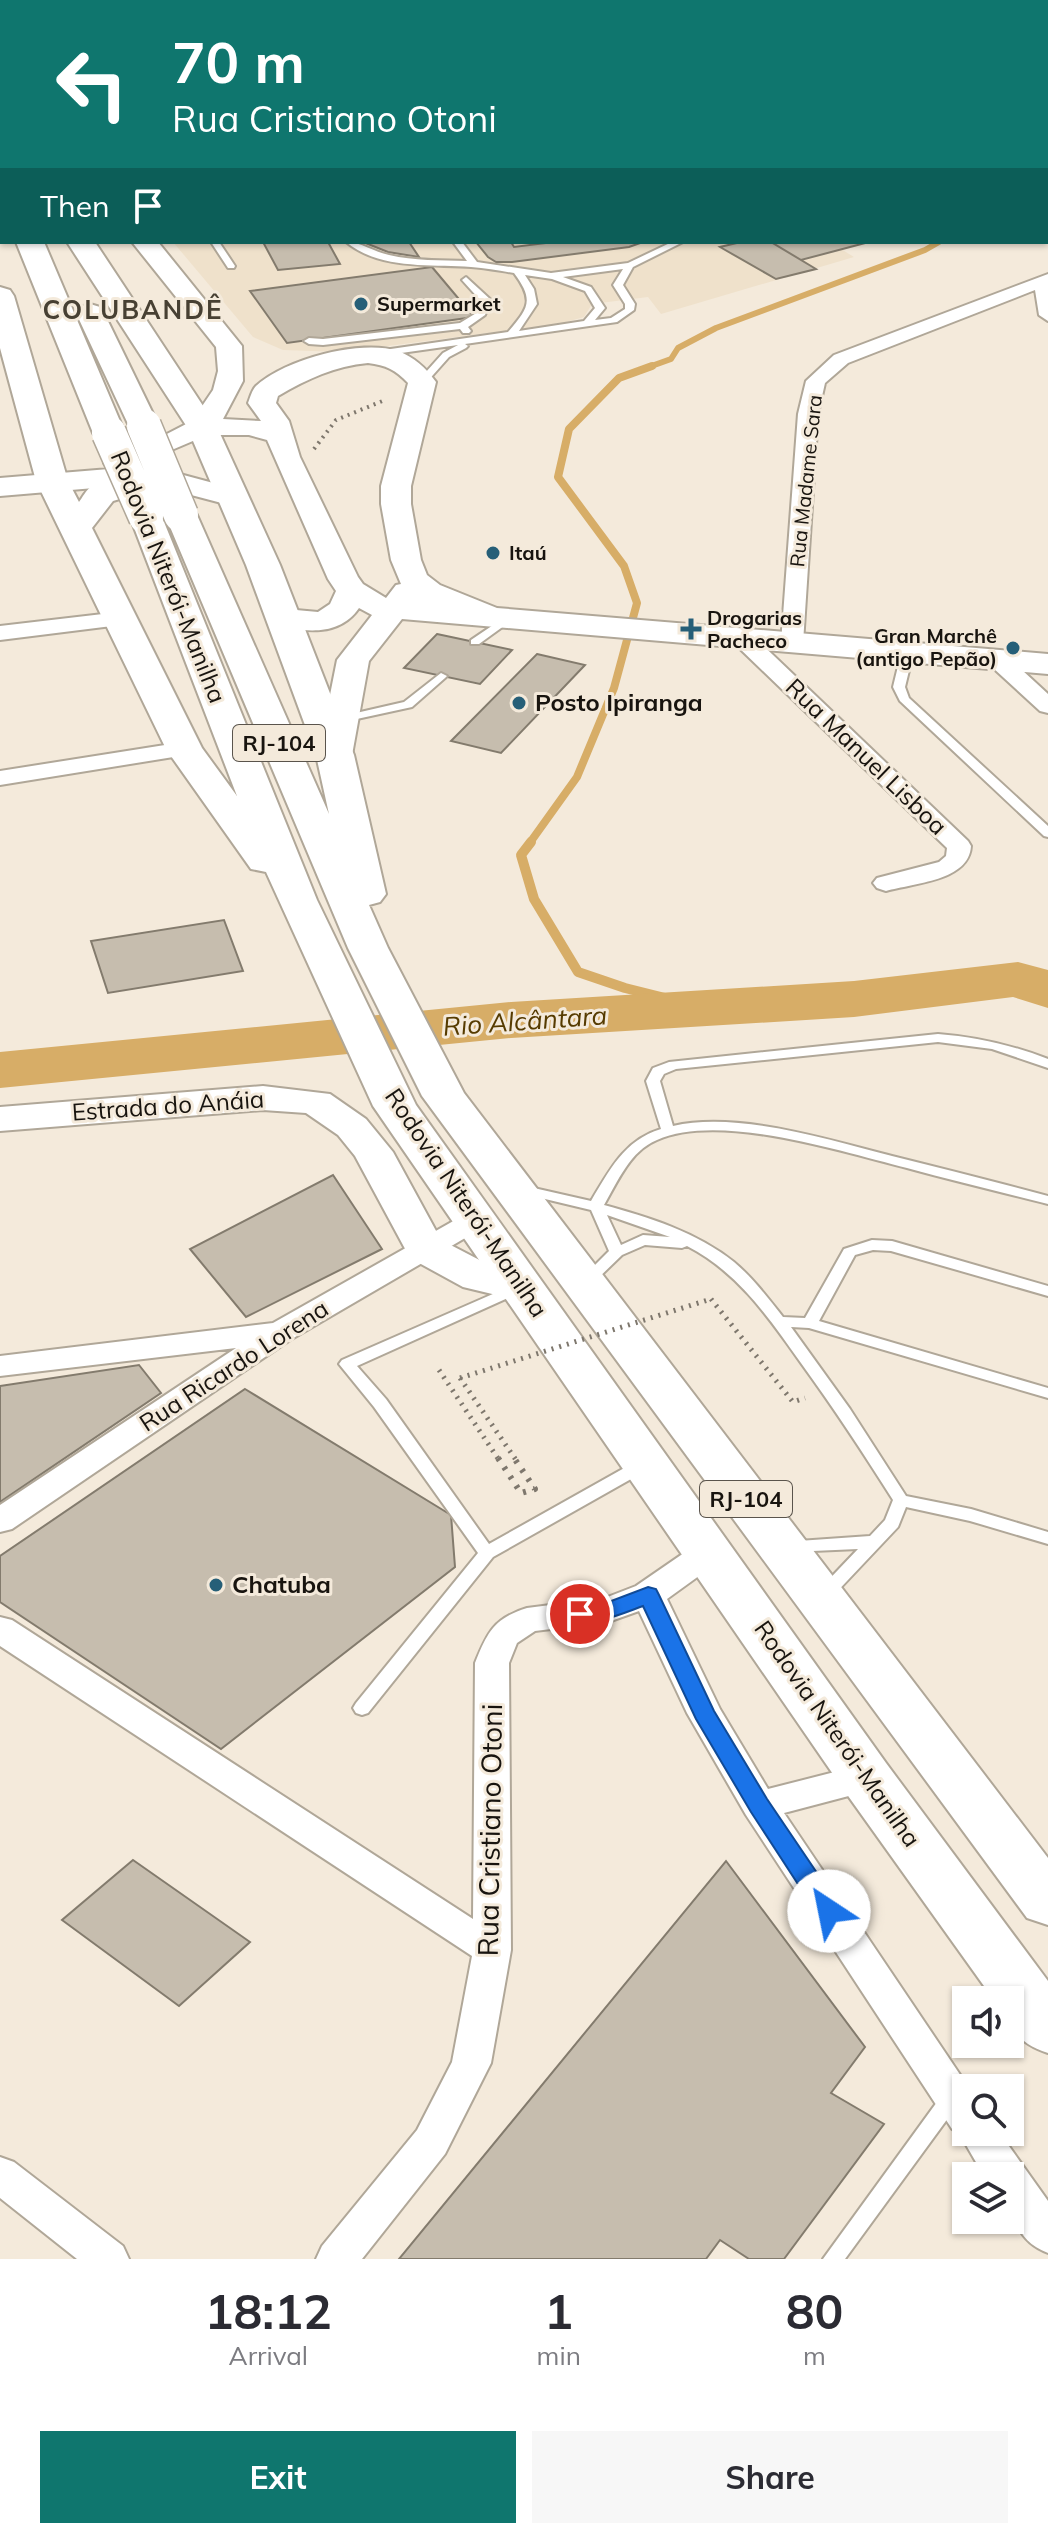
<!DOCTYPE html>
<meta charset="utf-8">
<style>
body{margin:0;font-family:Mulish,sans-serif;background:#f7f7f7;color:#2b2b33;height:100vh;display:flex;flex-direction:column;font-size:30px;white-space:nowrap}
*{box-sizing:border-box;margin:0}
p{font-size:26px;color:#7c7c81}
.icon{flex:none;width:44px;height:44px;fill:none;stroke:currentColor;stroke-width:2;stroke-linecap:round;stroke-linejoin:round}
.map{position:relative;height:2259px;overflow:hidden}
.drawer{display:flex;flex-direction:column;background:#fff;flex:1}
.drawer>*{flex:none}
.hud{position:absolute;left:0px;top:0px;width:1048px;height:244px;box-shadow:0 2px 6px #0004;background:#0f766e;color:#fff;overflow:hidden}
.controls{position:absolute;left:952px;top:1986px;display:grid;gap:16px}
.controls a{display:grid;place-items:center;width:72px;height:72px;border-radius:0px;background:#fff;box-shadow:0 2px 6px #0004;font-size:40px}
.pin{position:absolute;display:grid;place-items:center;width:68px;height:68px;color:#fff;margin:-34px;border:4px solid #fff;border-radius:50%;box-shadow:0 2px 8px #0007}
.me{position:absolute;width:88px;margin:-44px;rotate:326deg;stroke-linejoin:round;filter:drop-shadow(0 0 6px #0008)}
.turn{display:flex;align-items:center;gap:28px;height:168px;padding:0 40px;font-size:36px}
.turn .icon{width:104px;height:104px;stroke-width:2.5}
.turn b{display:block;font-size:56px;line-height:68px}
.then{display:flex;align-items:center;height:76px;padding:0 40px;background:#0003;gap:16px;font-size:30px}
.eta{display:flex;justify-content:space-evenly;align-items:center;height:136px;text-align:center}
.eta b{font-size:48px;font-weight:700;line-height:56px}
.action{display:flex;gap:16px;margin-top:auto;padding:16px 40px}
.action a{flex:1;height:92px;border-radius:0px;background:#0f766e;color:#fff;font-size:32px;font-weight:700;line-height:92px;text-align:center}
.action a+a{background:#f7f7f7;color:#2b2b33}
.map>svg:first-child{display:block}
.built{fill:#efe1cb}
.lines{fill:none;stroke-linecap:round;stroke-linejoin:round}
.stream-far2{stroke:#d7ad67;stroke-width:6}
.stream-far1{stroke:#d7ad67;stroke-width:8}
.stream{stroke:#d7ad67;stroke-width:10}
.river{fill:#d7ad67;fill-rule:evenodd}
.building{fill:#c6bdae;stroke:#837b6d;stroke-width:2}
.lane-casing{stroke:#b0a798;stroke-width:4}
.street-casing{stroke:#b0a798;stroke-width:4}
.secondary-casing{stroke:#b0a798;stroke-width:4}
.highway-casing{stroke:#b0a798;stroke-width:4}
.path-far2{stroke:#7e776d;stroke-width:4;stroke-dasharray:2 5;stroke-linecap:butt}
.path-far1{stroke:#7e776d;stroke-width:5;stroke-dasharray:2 6;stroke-linecap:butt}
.path{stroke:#7e776d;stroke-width:6;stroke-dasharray:3 8;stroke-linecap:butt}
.lane{fill:#fff;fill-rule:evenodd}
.street{fill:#fff;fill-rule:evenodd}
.secondary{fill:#fff;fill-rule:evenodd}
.highway{fill:#fff;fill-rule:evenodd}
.highway-bridge-casing{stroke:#b0a798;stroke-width:37;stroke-linecap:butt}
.path-bridge{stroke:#7e776d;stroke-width:5;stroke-dasharray:2 6;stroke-linecap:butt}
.highway-bridge{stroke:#fff;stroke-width:34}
.route{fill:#1a73e8;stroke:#114b97;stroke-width:2}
.poi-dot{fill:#265f78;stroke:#f4eadb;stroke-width:3}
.labels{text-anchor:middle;stroke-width:6;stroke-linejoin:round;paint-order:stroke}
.far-poi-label{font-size:20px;font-weight:bold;fill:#18140f;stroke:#f4eadb;text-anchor:start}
.far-street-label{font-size:20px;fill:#18140f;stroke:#f4eadb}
.shield{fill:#f4eadb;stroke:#5a544c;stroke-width:2}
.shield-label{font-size:22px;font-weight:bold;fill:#18140f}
.street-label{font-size:24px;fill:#18140f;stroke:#f4eadb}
.poi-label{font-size:24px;font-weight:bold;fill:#18140f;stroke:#f4eadb;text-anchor:start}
.far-district-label{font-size:26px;font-weight:bold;letter-spacing:2px;fill:#474033;stroke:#f4eadb}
.water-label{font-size:26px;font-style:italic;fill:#563b00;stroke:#f4eadb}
.near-street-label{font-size:28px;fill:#18140f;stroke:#f4eadb}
</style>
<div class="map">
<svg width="1048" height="2259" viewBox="0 0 1048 2259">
<rect width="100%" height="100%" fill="#f4eadb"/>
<path class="built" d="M11,0H1048V162L1046,2Z
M173,242H869L841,249L854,257L661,314L648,297L592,304L584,317L559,324L341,352L283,350L253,337Z"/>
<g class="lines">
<path class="stream-far2" d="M646,368L671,359L678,348L716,328L925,250L939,242"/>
<path class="stream-far1" d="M529,844L577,777L614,688L637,603L624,566L558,477L569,429L619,378L652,366"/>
<path class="stream" d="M531,842L521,855L534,899L578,972L625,988L701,1007"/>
<path class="river" d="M1018,962L1048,970V1008L1013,997L854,1017L511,1038L0,1088V1052L511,1002L854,981Z"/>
</g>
<path class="building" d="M943,0H1048V83L1046,2Z
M263,242H328L340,264L278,270Z
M363,242H409L419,257L388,252Z
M476,242H511L514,247L554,242H643L629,247L512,262H496L488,257Z
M741,242H771L816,269L776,279L720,247Z
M771,242H869L801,260Z
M432,267L474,317L287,343L250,291Z
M437,634L512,650L480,684L404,668Z
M537,654L585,665L501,753L451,741Z
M224,920L243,971L108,993L91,941Z
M333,1175L382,1249L246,1317L190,1249Z
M139,1365L161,1393L0,1502V1386Z
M245,1389L451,1515L455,1567L221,1749L0,1602V1556Z
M133,1860L250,1942L179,2006L62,1920Z
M726,1861L865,2047L831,2093L884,2124L784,2259H749L720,2240L706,2259H399Z"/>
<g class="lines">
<defs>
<path id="lane" d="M65,0H73L74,2H66Z
M310,0H337L334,2H307Z
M464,0H472L474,2H466Z
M566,0H574L576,2H568Z
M781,0H803L800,2H778Z
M899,0H908L910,2H901Z
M1046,114H1048V120H1046Z
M1046,133H1048V139H1046Z
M211,242H219L235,266L234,268H228Z
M346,242C361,242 374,252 389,255C414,261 441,260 467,261L453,242H462L477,262L551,273L628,263L672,242H683L633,267L623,285L635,304L634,310L617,322L465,344L468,346L466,348L449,357L425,384L422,385L417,382L443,353L458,345L380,356L377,355V351L508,332C528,308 535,301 514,273C500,271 486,268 471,267C430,264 380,270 346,242ZM623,269L613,285L625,304V309L611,318L595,320L605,308L591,287L563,277ZM525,275L552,279L585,291L595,308L584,321L519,331L537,304L534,289Z
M466,277L491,300L485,315L468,327L471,331L469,333H463L460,329L323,345L309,344L304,341L309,338L323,339L460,323L478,312L481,301L462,280Z
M508,615L512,616V620L479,644H471V640Z
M907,651L913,654L905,687L909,698L1048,826V837L1044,836L900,701L893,687L901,654Z
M441,673L447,676L445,678L412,707L343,722L337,719L343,716L404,702Z
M938,1034C976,1037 1012,1045 1048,1059V1068L992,1049L938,1042L676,1069L664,1074L660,1081L673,1126C738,1111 829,1140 892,1156C944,1169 996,1182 1048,1196V1204C1001,1192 954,1181 907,1168C842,1152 720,1112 657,1140C630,1151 618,1181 604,1205C648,1217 697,1232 734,1262C753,1278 768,1298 783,1317L805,1318L844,1249L872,1240L892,1241L1048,1286V1296L891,1251L873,1250L855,1255L819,1321L1048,1388V1398L809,1328L791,1327L850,1409L906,1496L971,1509L1048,1532V1544L970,1521L906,1507L898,1527L830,1599L824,1601L818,1599L816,1595L818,1591L858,1549L790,1552L784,1550L782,1546L784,1542L870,1536L885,1520L893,1500C864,1454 833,1407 801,1363C769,1318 738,1272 687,1246L682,1248L645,1245L622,1255L591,1285H581L579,1282L581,1279L609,1251L591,1210L520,1193L518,1190L525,1186L591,1201C609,1171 624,1140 661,1129L646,1081L653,1068L669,1062ZM607,1215L670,1237L643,1235L621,1245Z
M516,1284L523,1289L521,1292L357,1366L386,1399L489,1544L635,1462H647L649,1466L647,1470L493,1557L368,1713L362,1715L356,1713L353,1708L356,1703L478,1553L374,1407L339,1364L342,1360Z
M952,2089L959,2091L962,2097L959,2103L845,2259H823L945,2091Z"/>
<path id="street" d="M1048,274V321L1039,315L1035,290L848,363L825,383L818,414L803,643L800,648H784L781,643L798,414L806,381L834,355Z
M120,612L131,619L128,624L0,640V626Z
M743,632L751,634L968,841L971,846C969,881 914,883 886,891L877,888L873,883L877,878L939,862L946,856L947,848L735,644L732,639Z
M1000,655L1008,657L1048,694V713L1040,711L992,667L989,662L992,657Z
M184,742L192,744L196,749L192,754L0,785V771Z
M474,1212L484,1215L489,1221L484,1227L290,1340L12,1529L0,1532V1505L236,1348L0,1376V1356L273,1323L464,1215Z
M709,1540L721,1544L725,1552L721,1560L667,1599L720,1709L768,1789L866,1764L879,1768L884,1778L879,1788L784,1813L969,2088H966V2132H999L1048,2201V2253C1013,2240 1010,2209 1010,2176H984L958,2131L952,2129L746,1815L687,1713L639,1611L608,1622L535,1631L517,1643L509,1663L511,1950L491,2063L445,2154L362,2259H316L322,2246L417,2130L452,2062L472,1956L0,1646V1617L12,1620L473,1919L475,1663C487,1633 494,1618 527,1608L605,1598L636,1586L697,1544Z
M0,2157L14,2162L123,2246L129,2259H77L0,2198Z"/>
<path id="secondary" d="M132,242H158L242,346L243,381L223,419L261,421L248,403C250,398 252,390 256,386C285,359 361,339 398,351C414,357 426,368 436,382L411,486V504L421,560L427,575L440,585L497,608L1048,654V674L402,619L369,661L352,755L347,762L335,765L323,762L318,755L337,660L372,615L359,608C339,637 305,632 274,625L269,618L274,611L285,609L318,612L330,604L336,591L328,579L267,440L249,435H207L127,469L176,473L243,491L248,497L243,503L233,506L176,491L118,486L0,496V478L109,469L104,463L108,457L161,437L192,421L213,390L218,371L216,347ZM368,363C386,365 396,370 408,383L381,486V504L391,560L401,584L396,585L386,598L363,584L358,577L300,457L289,421L276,403L278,396C307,379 335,366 368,363Z
M263,1086L330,1094L366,1119L393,1152L441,1240L491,1266L536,1277L542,1287L536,1297L521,1301L463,1287L410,1258L355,1156L338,1135L306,1113L263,1110L0,1131V1107Z"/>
<path id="highway" d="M0,107L2,108V126L0,125Z
M0,167L2,168V188L0,187Z
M16,242H44L125,433L120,440L109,442L98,440L93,433Z
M67,242H95L217,427L280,565L354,755L386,894L380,902L369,905L388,948L464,1093L1048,1858V1925L1027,1918L422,1096L348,948L165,515L169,508L181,505L193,508L197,515L329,814L316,755L246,565L187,427Z
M0,287L10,290L14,296L68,481L79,502C82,498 86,490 91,487C104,479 146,470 160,473L165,480L160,487L113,501L92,528L202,748L237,796L130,517L134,510L146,507L158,510L162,517L317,900L416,1105L886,1763L1048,1981V2053C1018,2043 1010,2031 1010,2000H994L846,1793L373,1106L266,872L251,869L166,749L36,481L0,348Z
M90,304L100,307L104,313L159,426L155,433L144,435L133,433L129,426L76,313L80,307Z"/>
</defs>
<use href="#lane" class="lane-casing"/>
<use href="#street" class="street-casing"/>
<use href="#secondary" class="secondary-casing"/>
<use href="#highway" class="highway-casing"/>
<path class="path-far2" d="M314,449L336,420L385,400"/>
<path class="path-far1" d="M711,1299L793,1402L805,1398
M439,1370L499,1460
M460,1378L516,1460"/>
<path class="path" d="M498,1458L521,1493L535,1489L514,1458"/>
<use href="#lane" class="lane"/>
<use href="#street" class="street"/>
<use href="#secondary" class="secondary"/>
<use href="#highway" class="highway"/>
<defs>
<path id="highway-bridge" d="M144,426L181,515
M109,433L146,517"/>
</defs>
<use href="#highway-bridge" class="highway-bridge-casing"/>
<path class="path-bridge" d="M460,1378L711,1299"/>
<use href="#highway-bridge" class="highway-bridge"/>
</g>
<path class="route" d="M648,1587L656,1589L659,1595L714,1711L767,1799L838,1904L841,1911L838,1918L829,1921L820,1918L751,1812L696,1719L643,1606C621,1614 595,1626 572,1620L569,1614L572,1608L606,1603Z"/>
<g class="poi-dot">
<circle cx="361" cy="304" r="8"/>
<circle cx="493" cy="553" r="8"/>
<path d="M687 617h8v8h8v8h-8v8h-8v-8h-8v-8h8z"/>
<circle cx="1013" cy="648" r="8"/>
<circle cx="519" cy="703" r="8"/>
<circle cx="216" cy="1585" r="8"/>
</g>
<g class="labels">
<g class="far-poi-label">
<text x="377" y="311">Supermarket</text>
<text x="509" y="560">Itaú</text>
<text x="707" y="625">Drogarias<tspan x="707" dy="23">Pacheco</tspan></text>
<text x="997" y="643" text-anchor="end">Gran Marchê<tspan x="997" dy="23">(antigo Pepão)</tspan></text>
</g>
<g class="far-street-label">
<text transform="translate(806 481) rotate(-84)" y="7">Rua Madame Sara</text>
</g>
<g class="shield">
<rect x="233" y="725" width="92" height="36" rx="6"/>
<rect x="700" y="1481" width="92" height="36" rx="6"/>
</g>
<g class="shield-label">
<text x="279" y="751">RJ-104</text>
<text x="746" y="1507">RJ-104</text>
</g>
<g class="street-label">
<text transform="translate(168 577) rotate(68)" y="8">Rodovia Niterói-Manilha</text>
<text transform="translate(866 757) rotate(44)" y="8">Rua Manuel Lisboa</text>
<text transform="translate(168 1106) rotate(-4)" y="8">Estrada do Anáia</text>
<text transform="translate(466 1203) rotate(56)" y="8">Rodovia Niterói-Manilha</text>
<text transform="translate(234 1366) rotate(-33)" y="8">Rua Ricardo Lorena</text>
<text transform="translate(837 1734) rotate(55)" y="8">Rodovia Niterói-Manilha</text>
</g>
<g class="poi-label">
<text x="535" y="711">Posto Ipiranga</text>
<text x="232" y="1593">Chatuba</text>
</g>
<g class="far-district-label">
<text x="133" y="319">COLUBANDÊ</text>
</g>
<g class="water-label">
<text transform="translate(525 1021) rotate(-4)" y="9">Rio Alcântara</text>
</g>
<g class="near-street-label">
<text transform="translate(490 1830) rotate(-89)" y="10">Rua Cristiano Otoni</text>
</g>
</g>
</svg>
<div class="controls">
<a><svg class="icon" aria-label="sound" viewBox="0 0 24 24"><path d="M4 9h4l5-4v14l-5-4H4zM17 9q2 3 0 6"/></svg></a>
<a><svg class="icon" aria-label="search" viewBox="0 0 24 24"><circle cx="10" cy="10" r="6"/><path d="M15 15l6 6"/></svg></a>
<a><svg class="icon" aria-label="layers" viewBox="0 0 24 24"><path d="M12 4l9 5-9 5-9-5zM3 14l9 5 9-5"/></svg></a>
</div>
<div class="pin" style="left:580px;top:1614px;background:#d93025"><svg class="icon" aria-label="arrive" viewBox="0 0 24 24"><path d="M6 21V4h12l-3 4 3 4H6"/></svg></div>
<svg class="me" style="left:829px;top:1911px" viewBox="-20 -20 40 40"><circle r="19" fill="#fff"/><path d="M0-13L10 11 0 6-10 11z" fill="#1a73e8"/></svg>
<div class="hud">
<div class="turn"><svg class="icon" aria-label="left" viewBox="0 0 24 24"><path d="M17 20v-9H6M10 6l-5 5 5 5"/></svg><div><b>70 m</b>Rua Cristiano Otoni</div></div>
<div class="then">Then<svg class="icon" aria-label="arrive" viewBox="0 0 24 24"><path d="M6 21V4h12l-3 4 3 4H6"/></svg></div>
</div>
</div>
<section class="drawer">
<div class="eta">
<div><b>18:12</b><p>Arrival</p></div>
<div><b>1</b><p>min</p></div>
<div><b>80</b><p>m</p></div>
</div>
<div class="action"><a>Exit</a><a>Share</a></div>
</section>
